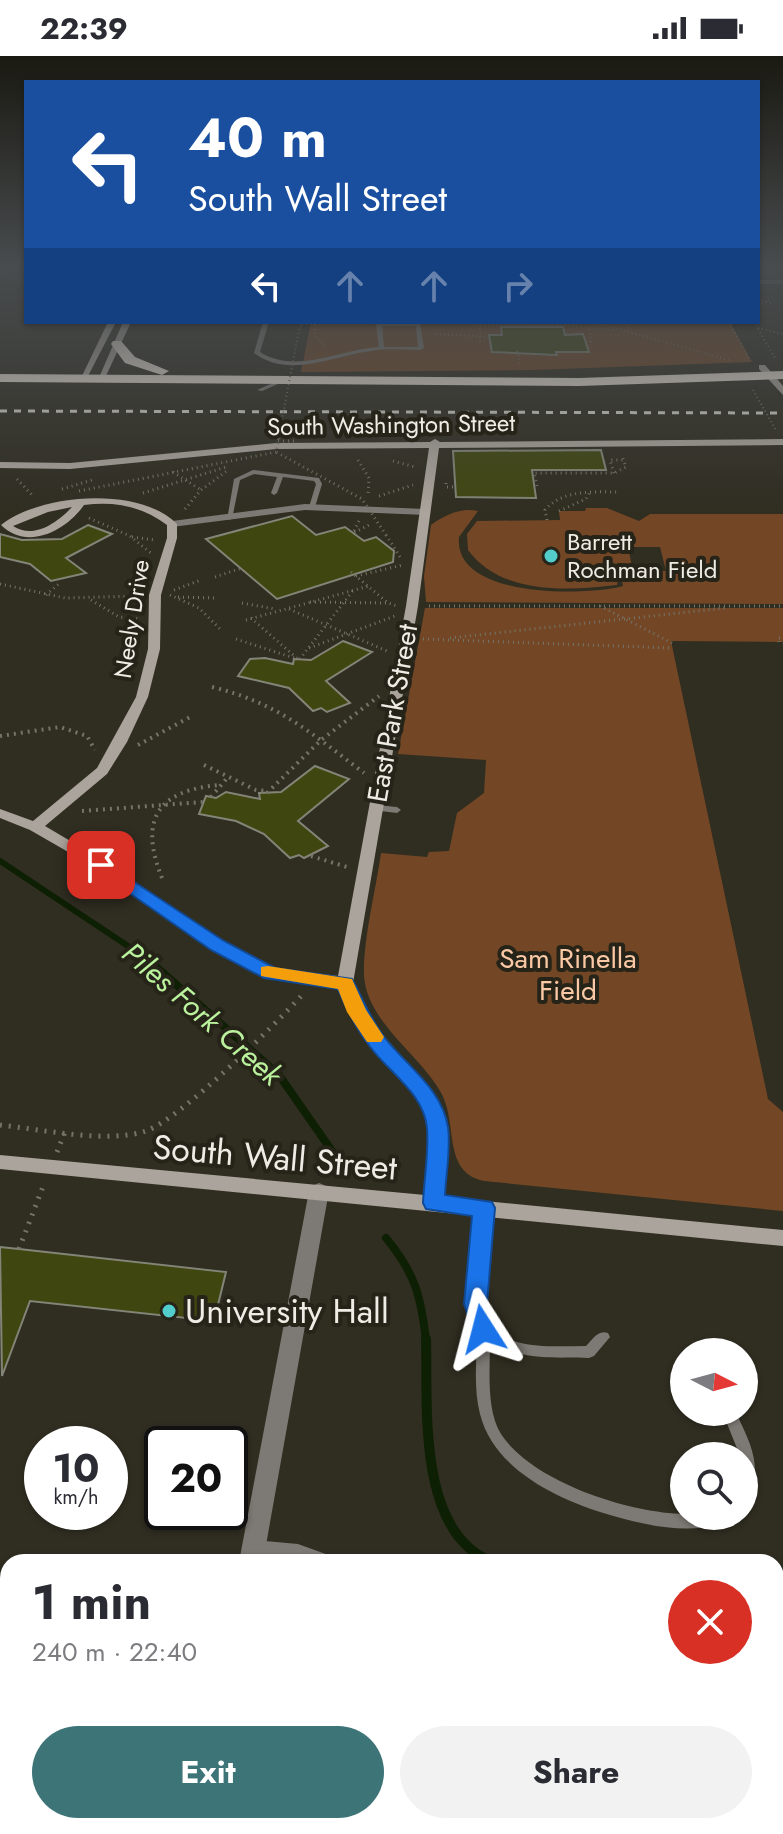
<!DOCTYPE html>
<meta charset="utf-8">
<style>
body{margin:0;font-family:Jost,sans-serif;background:#f2f2f3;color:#2b2b33;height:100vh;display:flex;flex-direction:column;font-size:30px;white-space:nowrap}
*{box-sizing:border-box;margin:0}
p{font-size:26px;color:#7c7c81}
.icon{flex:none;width:44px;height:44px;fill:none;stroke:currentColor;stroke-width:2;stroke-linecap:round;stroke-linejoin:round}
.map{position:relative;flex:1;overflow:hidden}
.details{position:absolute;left:0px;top:1498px;width:784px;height:280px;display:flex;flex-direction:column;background:#fff;border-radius:24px 24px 0 0;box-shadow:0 2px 6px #0004}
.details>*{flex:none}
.banner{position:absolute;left:24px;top:24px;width:736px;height:244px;border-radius:0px;box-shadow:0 2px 6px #0004;background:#1a4fa0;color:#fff;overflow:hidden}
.needle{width:52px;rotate:96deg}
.fabs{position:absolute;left:670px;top:1282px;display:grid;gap:16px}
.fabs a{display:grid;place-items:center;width:88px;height:88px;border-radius:50%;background:#fff;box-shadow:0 2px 6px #0004;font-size:40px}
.speed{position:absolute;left:24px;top:1370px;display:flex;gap:16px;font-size:40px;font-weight:700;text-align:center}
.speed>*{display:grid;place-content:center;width:104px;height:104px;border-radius:50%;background:#fff;box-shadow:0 2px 6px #0004;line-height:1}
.speed small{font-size:20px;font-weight:400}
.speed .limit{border:4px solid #111;border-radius:12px;background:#fff;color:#111}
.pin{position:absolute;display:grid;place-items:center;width:68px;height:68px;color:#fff;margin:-34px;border-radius:16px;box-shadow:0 4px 12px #0006}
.me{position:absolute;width:88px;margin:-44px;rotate:351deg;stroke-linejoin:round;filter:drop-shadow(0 0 6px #0008)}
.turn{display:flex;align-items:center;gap:28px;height:168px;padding:0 32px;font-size:36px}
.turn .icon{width:104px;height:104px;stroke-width:2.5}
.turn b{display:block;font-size:56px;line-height:68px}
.lanes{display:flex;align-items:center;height:76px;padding:0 32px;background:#0003;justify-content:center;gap:40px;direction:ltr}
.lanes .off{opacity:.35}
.round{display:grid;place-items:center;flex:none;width:84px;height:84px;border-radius:42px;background:#f2f2f3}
.summary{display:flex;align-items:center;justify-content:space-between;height:136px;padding:0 32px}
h1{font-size:48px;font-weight:700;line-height:60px}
.action{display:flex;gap:16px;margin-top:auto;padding:16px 32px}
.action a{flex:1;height:92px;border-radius:48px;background:#3d7478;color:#fff;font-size:32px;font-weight:700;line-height:92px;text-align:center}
.action a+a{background:#f2f2f3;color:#2b2b33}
.status{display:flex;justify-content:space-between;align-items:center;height:56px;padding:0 40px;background:#fff;direction:ltr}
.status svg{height:22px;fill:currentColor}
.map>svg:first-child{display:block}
.green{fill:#734725;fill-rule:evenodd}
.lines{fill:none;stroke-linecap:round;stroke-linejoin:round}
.stream-far2{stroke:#0e2003;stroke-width:6}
.stream-far1{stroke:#0e2003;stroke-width:8}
.stream{stroke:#0e2003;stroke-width:10}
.building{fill:#404610;stroke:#828577;stroke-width:2}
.path-far3{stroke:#767469;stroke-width:2;stroke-dasharray:1 3;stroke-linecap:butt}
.path-far2{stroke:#767469;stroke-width:3;stroke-dasharray:1 4;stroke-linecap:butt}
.path-far1{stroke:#767469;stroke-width:4;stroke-dasharray:2 5;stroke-linecap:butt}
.path{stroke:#767469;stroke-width:5;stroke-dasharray:2 7;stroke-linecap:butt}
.lane{fill:#7d7974;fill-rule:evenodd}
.street{fill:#7d7974;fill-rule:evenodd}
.secondary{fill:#aba49c;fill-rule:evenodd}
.highway{fill:#eee4d6;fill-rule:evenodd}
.rail{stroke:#d9d8cf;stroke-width:3;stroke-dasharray:7 7;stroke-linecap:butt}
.path-bridge-far1{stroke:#767469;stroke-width:2;stroke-dasharray:1 3;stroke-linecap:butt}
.path-bridge{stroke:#767469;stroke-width:3;stroke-dasharray:1 4;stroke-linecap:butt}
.route{fill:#1a73e8;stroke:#114b97;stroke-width:2}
.slow{fill:#f59e0b}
.poi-dot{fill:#52cdcc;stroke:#262418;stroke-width:3}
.labels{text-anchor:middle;stroke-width:8;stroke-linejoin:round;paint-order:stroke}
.far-street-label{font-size:24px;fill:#eeede5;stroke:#262418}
.far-poi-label{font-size:24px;fill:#eeede5;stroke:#262418;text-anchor:start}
.street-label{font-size:28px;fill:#eeede5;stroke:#262418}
.park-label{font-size:28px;fill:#fac8a4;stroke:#262418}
.water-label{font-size:30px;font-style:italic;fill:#bbf29e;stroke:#262418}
.near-street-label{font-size:34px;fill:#eeede5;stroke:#262418}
.near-poi-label{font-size:34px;fill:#eeede5;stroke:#262418;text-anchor:start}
</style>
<div class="status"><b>22:39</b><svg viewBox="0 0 49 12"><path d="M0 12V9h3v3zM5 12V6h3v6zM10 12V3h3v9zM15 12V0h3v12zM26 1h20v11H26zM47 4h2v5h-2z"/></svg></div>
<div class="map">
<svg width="783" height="1778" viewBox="0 0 783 1778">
<rect width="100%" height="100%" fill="#302d21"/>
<path class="green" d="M311,266H730L752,306L533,314L301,316Z
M586,452H607L639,465L650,458H783V548L426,546L424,520L431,469C444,459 462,451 478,455L459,481C453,543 587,540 623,530L622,524L634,523L633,515L619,516L617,529C567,535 501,539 468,494L467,478L477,465L560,464L559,455H585ZM660,491L666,515H633L628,491Z
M425,552H783V586L671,585L768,1043L783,1056V1155L484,1125C441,1116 459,1066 440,1035C419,998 366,965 364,919C363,884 376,833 381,797L427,801L429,796L449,795L457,757L484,737L486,704L398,698Z"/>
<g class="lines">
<path class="stream-far2" d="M0,805L149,904"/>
<path class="stream-far1" d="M146,902L279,1019L341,1108
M386,1182C415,1217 421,1240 426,1285"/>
<path class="stream" d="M426,1283C428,1347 416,1478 493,1506
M776,1577L783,1578"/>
</g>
<path class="building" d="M501,271H563L565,279L583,278L589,296H556L557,299L492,296L489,279H502Z
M601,394L606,414H532L536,442L456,441L453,395Z
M292,460L316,479L345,471L364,485L376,481L394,495L393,506L277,543L206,483Z
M88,469L112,478L66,502L86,517L51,525L30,508L0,501V478L22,484L62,483Z
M343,585L372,596L326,625L350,647L327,656L321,652L313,655L289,632L238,620L250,603L265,602L293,608L294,603L311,604Z
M315,710L349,723L298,765L328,790L304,802L299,799L290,802L264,778L236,765L199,758L206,740L216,742L226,736L260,743L259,737L281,736Z
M0,1191L19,1193L226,1216L214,1265L30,1245L2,1320Z"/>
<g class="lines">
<path class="path-far3" d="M0,208L26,209
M20,209L14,215L26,221
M0,218L14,215
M0,221L26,222
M758,244L771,247
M758,250L774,240
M463,266L480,270V286
M593,266L729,304
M729,266L750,305
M754,266L775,302
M303,267L315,268H302Z
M315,268H368
M315,269V280L325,290
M480,270L559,269L613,274
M758,272L783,278
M590,273L591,289
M299,274L302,268
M627,276L629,266
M436,278L489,281
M517,295L520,309
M753,334L776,374"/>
<path class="path-far2" d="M358,404L369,422L368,440
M393,405L415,411
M173,416L201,434
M614,417L610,404H623
M17,423L34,441
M446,427V431H456
M537,430L534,417H614L626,411L622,400
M62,433L92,424
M143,437L226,411
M379,440L413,429
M185,453L201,434L228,414
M559,455L586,443L590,436
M89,462L130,480L152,498
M547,464L545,454C563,433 594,436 620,436
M359,465L353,477L369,469
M386,479L402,504
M132,481L155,484
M351,516L388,547L397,550
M356,520L403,509
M215,521L242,512
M0,528L65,542L140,540
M174,534L201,524
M46,539L61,526
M170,539L199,552L220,573
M178,541L216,542
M91,544L119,561L141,563
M310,546L388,547
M242,547L275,553
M429,550H783
M600,550L672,587
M289,553L387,595
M251,562L299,604L355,532
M246,564L369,530
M450,582L725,552
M236,583L294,602
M423,583L672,592
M779,586L778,582H783
M309,592L395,560"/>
<path class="path-far1" d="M212,631C278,647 311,677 364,717
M0,680L60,671L87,680L95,694
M138,689L192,660
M204,709L256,734L266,735
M267,737L321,684L379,640
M211,741L228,721
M82,755L203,746
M311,800L347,811
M162,822C139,765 156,734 220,729"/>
<path class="path" d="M0,1069C40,1073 107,1088 146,1075C180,1063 275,969 302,939
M57,1096L65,1076
M19,1193L44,1128"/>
<path class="lane" d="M263,266H269L260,296C296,319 341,293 379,291L376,269L379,267H420L424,292L421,294C404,294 387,292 371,295C333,300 288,323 254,297ZM382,270H416L418,291H384Z
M282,323L287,324L262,335L257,334Z
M253,414L319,422L322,428L315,451L312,453L309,451L316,428L314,425L283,421L277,437L274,439L271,437L277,421L254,418L240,424L232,463L227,464L234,423Z
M375,749L397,751L401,754L397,757L372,754L371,752L372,750Z
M484,1147L488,1149L490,1152C487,1191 464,1273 517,1286C539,1292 563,1290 586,1290C592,1284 598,1273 608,1277L610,1281L594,1300L589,1302C552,1301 523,1305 490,1286C490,1313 486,1354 501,1378C532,1426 629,1457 684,1458V1460H732L730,1465C691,1480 649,1470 610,1459C559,1444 494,1414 480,1358C473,1331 477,1301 477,1273C476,1265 472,1258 471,1250C470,1244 470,1237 470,1231C470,1205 476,1178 478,1152L480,1149Z
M733,1359L738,1361C752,1390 762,1412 749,1444L744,1446V1400H740L726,1365L728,1361Z
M254,1484L298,1488L334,1501L336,1506H308L298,1502L254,1498L249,1496L247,1491L249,1486Z"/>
<path class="street" d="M758,224H783V228H758Z
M305,448L426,453L431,456L426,459L305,454L172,471L167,468L172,465Z
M319,1127L326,1130L329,1135L263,1506H239L309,1135L312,1130Z
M176,1770H204L202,1778H174Z"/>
<path class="secondary" d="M108,266H116L87,322L80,324Z
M123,266H131L105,322L98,324Z
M759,309H765L783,330V339L759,313Z
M435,383L440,386L783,383V389L439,392L418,550L353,927L374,969L429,1031L444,1059L448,1090L444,1141L783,1174V1190L0,1113V1099L425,1139L429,1090L426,1059L408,1030L367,985L339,932L265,921L212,894L96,812L30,774L0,762V753L33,765L97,712L136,641L148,593L149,539L167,482V469C142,450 114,445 84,449C66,475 27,495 1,469C41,437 140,430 177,468V482L161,539L160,593L148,641L127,686L107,718L45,770L106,806L224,886L274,912L338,920L406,550L429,392L276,393L70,413L0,412V406L70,407L276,387L430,386ZM72,451C58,466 34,484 13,470L48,456Z"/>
<path class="highway" d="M113,285H121L135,301L169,315L162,319L125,307L111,288Z
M783,315V323L579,330L0,326V318L579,322Z"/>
<path class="rail" d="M0,355L783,357"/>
<path class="path-bridge-far1" d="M278,384L299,274"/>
<path class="path-bridge" d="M279,382L276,396L362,443L386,479
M278,385H295
M79,435L276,396"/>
</g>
<linearGradient id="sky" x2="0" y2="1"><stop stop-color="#1a1912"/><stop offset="0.46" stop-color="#484c4e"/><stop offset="1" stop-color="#484c4e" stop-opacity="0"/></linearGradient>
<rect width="783" height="457" fill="url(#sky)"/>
<path class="route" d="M101,804L224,885L275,912L352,923C363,943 370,963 385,982C407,1010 442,1033 448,1071C451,1092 446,1118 445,1139L492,1146L495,1152L487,1248L495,1273L491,1281L483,1284L475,1281L464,1248L472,1160L426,1153L423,1147C424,1123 429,1096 427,1072C424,1038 390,1017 371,992C357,974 347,954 338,933L264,922L211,894L95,813V805Z"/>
<path class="slow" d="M268,910L352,923L366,954L384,981L381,986H367L347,956L338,933L261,920V911Z"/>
<g class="poi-dot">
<circle cx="551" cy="500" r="8"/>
<circle cx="169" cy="1255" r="8"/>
</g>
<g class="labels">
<g class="far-street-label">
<text transform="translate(391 369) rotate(-1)" y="8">South Washington Street</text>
<text transform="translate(132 563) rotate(-81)" y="8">Neely Drive</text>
</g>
<g class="far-poi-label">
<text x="567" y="494">Barrett<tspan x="567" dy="28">Rochman Field</tspan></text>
</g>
<g class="street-label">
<text transform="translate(392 657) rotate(-80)" y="10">East Park Street</text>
</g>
<g class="park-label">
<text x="568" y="912">Sam Rinella<tspan x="568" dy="32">Field</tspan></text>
</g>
<g class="water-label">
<text transform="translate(202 958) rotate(41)" y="10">Piles Fork Creek</text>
</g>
<g class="near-street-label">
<text transform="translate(275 1101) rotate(5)" y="12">South Wall Street</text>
</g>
<g class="near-poi-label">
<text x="185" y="1267">University Hall</text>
</g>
</g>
</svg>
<div class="fabs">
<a><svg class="needle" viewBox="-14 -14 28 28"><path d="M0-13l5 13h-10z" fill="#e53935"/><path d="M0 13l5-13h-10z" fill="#7c7c81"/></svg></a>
<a><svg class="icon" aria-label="search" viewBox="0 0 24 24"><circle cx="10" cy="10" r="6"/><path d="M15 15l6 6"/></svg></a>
</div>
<div class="speed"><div>10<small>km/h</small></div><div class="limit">20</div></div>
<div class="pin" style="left:101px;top:809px;background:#d93025"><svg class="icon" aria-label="arrive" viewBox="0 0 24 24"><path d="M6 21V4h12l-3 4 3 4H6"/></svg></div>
<svg class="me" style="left:483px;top:1273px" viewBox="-20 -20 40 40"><path d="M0-17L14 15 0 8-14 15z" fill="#1a73e8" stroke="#fff" stroke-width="4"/></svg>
<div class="banner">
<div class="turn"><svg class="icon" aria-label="left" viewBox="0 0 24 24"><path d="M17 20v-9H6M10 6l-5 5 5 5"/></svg><div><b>40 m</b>South Wall Street</div></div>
<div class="lanes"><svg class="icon" aria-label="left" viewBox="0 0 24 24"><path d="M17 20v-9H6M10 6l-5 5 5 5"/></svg><svg class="icon off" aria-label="ahead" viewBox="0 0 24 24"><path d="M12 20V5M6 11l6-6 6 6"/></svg><svg class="icon off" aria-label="ahead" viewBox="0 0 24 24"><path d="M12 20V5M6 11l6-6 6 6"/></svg><svg class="icon off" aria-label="right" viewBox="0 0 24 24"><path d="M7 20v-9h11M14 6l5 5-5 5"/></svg></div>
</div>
<section class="details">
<div class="summary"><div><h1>1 min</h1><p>240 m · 22:40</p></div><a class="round" style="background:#d93025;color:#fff"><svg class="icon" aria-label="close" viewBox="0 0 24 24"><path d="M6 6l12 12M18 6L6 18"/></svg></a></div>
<div class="action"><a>Exit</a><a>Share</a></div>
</section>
</div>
